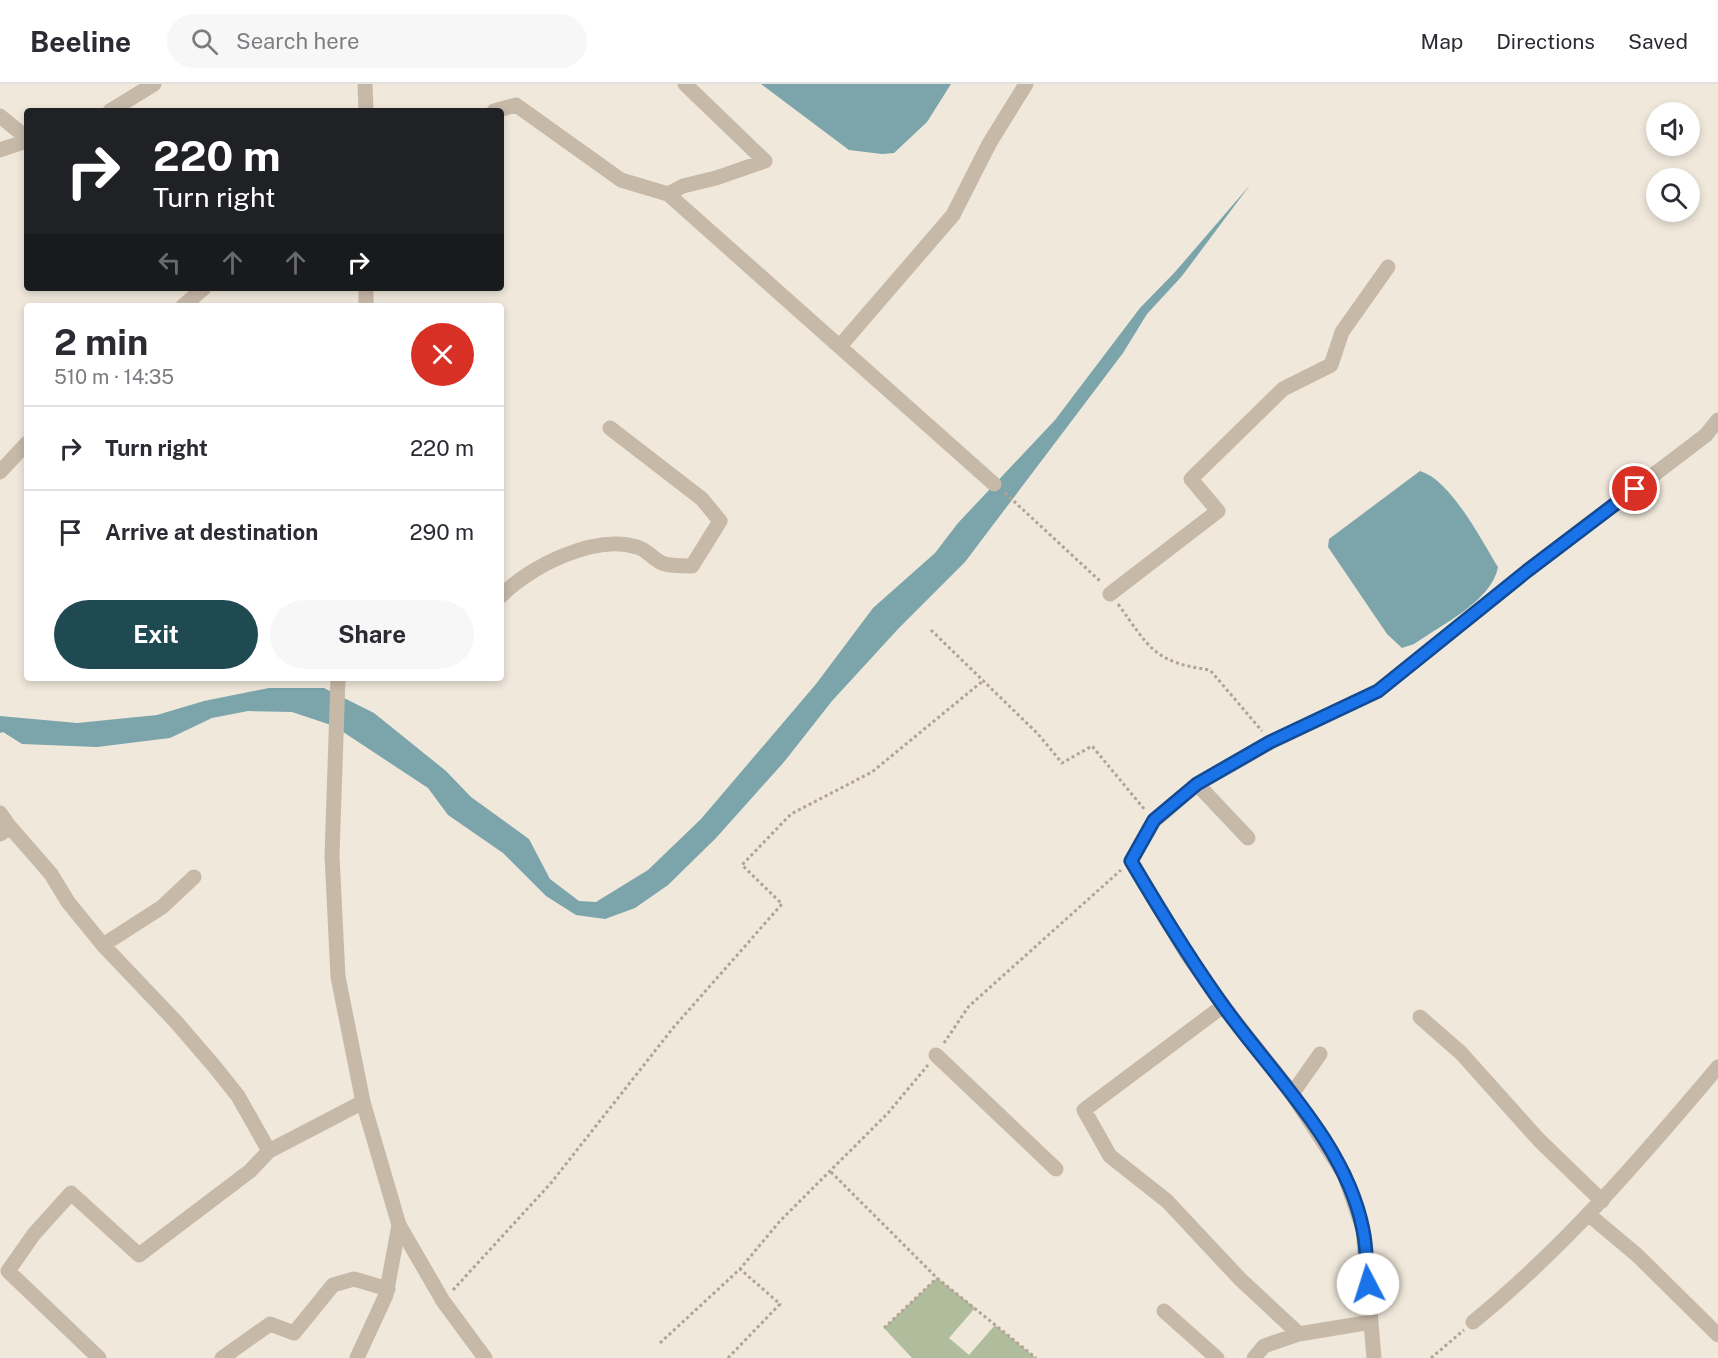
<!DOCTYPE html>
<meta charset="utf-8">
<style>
body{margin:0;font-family:"Public Sans",sans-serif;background:#f7f7f7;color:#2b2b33;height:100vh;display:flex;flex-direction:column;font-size:22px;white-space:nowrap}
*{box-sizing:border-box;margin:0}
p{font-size:20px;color:#7c7c81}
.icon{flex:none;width:33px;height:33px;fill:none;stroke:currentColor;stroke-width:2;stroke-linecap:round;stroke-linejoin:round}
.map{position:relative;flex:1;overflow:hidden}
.drawer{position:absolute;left:24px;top:219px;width:480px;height:378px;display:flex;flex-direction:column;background:#fff;border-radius:6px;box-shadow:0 3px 9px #0003}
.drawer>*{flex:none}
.guide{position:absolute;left:24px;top:24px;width:480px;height:183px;border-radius:6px;box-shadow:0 3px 9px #0003;background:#202124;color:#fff;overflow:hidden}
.fabs{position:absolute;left:1646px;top:18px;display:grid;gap:12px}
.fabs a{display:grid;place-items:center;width:54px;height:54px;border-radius:50%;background:#fff;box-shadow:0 3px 9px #0003;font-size:30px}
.pin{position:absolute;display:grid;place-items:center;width:51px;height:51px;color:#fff;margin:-26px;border:3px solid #fff;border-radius:50%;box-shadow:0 2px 6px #0007}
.me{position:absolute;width:66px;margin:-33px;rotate:355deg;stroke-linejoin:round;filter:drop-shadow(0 0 4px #0008)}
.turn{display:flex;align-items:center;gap:21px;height:126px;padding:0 30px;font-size:27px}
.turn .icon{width:78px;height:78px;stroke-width:2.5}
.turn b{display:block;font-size:42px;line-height:51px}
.lanes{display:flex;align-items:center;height:57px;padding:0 30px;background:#0003;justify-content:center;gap:30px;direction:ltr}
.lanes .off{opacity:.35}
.round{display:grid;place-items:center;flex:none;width:63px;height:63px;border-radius:32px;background:#f7f7f7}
.headline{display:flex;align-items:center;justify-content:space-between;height:102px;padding:0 30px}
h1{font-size:36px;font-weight:700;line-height:45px}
.cta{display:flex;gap:12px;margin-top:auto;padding:12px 30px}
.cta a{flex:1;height:69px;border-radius:36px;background:#204a52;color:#fff;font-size:24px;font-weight:700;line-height:69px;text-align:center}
.cta a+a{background:#f7f7f7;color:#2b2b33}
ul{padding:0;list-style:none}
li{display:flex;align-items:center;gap:18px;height:84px;padding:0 30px;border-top:2px solid #e1e1e2}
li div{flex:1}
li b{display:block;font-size:22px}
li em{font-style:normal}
header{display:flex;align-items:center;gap:36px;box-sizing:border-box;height:84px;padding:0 30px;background:#fff;border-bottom:2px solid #e1e1e2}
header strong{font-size:28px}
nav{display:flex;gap:33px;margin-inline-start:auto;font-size:21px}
.search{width:420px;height:54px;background:#f7f7f7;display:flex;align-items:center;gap:15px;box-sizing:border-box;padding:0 21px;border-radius:33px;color:#7c7c81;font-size:22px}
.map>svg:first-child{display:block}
.green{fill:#afbd9c}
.water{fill:#7ca4ab}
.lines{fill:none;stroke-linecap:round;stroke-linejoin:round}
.path{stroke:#b2a392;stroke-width:3;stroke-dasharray:3 3;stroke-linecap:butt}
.minor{stroke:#c7b9a8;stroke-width:15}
.tertiary{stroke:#c7b9a8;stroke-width:15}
.route-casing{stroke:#114b97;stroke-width:15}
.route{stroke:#1a73e8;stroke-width:10}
</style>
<header>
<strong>Beeline</strong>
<div class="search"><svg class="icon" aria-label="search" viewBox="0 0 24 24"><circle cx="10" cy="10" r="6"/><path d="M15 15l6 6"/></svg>Search here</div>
<nav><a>Map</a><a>Directions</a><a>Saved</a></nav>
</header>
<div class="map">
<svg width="1718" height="1274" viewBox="0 0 1718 1274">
<rect width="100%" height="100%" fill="#f0e8db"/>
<path class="green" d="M937,1194L975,1224L949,1254L969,1271L995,1241L1036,1274H912L884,1244Z"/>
<path class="water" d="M761,0H951L927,38L894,69L882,70L849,66Z
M1250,101L1182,192L1147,230L1123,269L965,478L898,545L832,617L784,678L716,754L668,801L635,824L605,835L576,831L546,812L503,769L448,731L428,704L334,642L292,628L248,627L212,634L170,654L97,663L22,660L3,648L0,649V632L77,639L157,631L204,617L269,604H324L374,629L446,687L471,713L529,755L550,795L579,817L596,818L648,786L701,735L816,600L873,524L935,469L958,439L1055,336L1140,224L1175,188Z
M1420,387C1451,396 1481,456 1498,483C1492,517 1441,541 1414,560L1402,564L1387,550L1328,463L1329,455Z"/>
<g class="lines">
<path class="path" d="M1005,409L1101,498
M1118,520C1150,564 1153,578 1210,586L1262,647
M931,546L1038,650L1062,679L1092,662L1145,726
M944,959L969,922L1121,786
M831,1088L937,1194L1036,1274
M453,1206L551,1099L673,944L782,820L742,781L791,730L872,688L984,596
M884,1244L937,1194
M660,1259L740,1185L780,1137L888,1029L928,981
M728,1274L780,1220L740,1185
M1431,1274L1464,1246"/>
<path class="minor" d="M110,27L154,0
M494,27L516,21L621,96L668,110L994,400
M0,32L27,54
M0,66L27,57
M668,110L683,102L716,94L765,77L685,0
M183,222L204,204
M840,262L953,131L989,60L1026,0
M0,388L27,359
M1110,510L1218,427L1191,395L1283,305L1331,281L1342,248L1388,183
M501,512C530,482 595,450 637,463C646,465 652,474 660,478C668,483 683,481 692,482L720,437L702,415L610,344
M1197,700L1248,754
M0,729L10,743
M0,750L10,743L51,790L68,818L103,861L177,939L214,982L238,1012L269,1067L363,1018
M103,861L162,823L194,793
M1223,922L1084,1026L1110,1072L1167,1117L1240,1195L1299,1250L1371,1238
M1420,933L1461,969L1539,1056L1602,1117
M936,971L1056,1085
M1292,1010L1320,970
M1588,1130L1637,1171L1718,1251
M1164,1227L1217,1274
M1473,1238C1565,1163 1642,1073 1718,983
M99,1274L8,1187L34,1150L71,1109L139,1171L250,1087L269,1067
M222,1274L270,1240L294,1249L333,1201L354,1195L388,1205
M357,1274L386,1211L399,1141
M1254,1274L1264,1262L1299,1250
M1374,1274L1363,1145L1344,1090L1288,1004L1227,927L1187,870L1131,777L1154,737L1197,700L1271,658L1378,607L1527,487L1706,351L1718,336"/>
<path class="tertiary" d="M365,0L366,27
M366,222V204
M338,594L332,772L338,893L363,1018L399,1141L443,1217L485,1274"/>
</g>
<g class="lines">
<defs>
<path id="route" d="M1368,1200C1366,1182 1367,1163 1363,1146C1347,1062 1275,993 1227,927C1192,879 1161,828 1131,777L1154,736L1197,700L1270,658L1378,607L1527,487L1635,405"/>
</defs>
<use href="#route" class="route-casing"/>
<use href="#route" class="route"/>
</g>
</svg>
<div class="fabs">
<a><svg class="icon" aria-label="sound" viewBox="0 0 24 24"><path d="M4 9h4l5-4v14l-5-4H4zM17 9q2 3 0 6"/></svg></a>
<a><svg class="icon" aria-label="search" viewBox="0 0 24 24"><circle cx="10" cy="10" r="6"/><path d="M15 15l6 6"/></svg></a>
</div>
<div class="pin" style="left:1635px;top:405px;background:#d93025"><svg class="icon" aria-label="arrive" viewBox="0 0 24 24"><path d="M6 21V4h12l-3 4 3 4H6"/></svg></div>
<svg class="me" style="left:1368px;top:1200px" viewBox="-20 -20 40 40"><circle r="19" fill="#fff"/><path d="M0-13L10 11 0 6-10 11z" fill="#1a73e8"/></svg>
<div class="guide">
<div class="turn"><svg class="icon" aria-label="right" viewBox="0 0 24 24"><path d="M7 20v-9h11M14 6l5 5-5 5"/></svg><div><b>220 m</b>Turn right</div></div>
<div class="lanes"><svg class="icon off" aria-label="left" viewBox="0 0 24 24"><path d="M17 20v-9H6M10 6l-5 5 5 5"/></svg><svg class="icon off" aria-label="ahead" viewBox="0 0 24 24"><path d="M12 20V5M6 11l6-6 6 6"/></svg><svg class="icon off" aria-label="ahead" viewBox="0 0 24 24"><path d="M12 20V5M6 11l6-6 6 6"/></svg><svg class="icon" aria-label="right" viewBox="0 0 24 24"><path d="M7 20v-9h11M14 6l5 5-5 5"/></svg></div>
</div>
<section class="drawer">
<div class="headline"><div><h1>2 min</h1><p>510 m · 14:35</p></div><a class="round" style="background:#d93025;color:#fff"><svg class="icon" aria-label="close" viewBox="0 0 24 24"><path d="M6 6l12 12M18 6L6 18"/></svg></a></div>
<ul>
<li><svg class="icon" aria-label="right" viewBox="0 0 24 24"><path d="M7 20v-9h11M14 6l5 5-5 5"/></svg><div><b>Turn right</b></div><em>220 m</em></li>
<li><svg class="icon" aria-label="arrive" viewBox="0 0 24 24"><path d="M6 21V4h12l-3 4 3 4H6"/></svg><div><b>Arrive at destination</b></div><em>290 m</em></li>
</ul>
<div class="cta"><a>Exit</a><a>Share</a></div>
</section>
</div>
